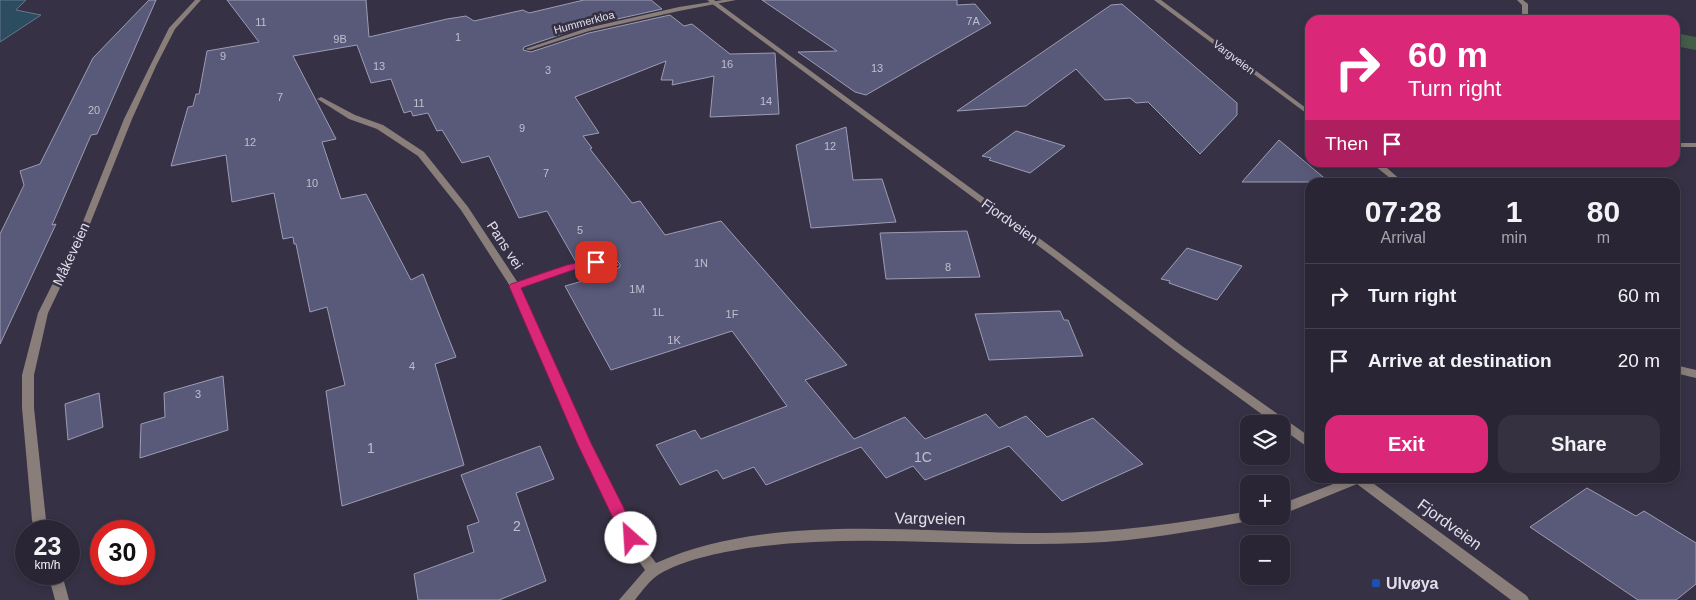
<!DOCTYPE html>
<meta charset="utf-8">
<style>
body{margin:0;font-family:Arial,sans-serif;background:#353140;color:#f1f3f6;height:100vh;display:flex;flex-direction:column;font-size:19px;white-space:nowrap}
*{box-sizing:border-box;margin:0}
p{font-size:16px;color:#a5a5ac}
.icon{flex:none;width:28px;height:28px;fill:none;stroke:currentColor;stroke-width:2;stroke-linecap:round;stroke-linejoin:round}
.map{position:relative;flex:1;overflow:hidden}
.panel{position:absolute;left:1305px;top:178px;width:375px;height:305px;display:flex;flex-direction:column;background:#292534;border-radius:15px;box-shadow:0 2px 8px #0003,0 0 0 1px #45424f}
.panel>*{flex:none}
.guide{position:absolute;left:1305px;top:15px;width:375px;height:152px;border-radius:15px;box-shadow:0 2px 8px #0003,0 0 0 1px #45424f;background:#db2777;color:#fff;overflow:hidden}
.controls{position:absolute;left:1240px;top:415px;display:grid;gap:10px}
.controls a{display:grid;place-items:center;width:50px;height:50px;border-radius:10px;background:#292534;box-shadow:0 2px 8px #0003,0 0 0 1px #45424f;font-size:25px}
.speed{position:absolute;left:15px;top:520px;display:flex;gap:10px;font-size:25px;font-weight:700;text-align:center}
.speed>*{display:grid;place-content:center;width:65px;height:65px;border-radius:50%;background:#292534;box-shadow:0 2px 8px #0003,0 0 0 1px #45424f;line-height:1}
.speed small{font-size:12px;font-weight:400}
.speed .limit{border:8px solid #d22;background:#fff;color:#111}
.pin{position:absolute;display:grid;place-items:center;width:42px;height:42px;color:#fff;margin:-21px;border-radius:10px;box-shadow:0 2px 8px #0006}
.me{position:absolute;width:55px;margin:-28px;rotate:334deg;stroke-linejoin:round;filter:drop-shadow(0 0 4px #0008)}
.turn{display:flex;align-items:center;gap:18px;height:105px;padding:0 20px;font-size:22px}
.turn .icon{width:65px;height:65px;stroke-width:2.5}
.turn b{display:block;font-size:35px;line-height:42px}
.then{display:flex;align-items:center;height:48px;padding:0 20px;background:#0003;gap:10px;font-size:19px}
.eta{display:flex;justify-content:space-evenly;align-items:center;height:85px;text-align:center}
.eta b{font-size:30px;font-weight:600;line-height:35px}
.action{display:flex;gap:10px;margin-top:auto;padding:10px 20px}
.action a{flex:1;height:58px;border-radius:15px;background:#db2777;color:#fff;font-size:20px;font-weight:600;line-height:58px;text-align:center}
.action a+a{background:#353140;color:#f1f3f6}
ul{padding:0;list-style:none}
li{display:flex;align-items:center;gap:15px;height:65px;padding:0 20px;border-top:1px solid #45424f}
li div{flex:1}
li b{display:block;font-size:19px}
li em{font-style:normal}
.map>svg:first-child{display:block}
.green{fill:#435d47}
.water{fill:#2b4d5f;stroke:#627989}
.building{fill:#595979;stroke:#9c9db4}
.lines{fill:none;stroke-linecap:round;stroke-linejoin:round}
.lane{fill:#897e79;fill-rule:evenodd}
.street{fill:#897e79;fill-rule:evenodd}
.route{fill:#db2777;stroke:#8e194d}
.transit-dot{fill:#1a4fb4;stroke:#373145;stroke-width:2}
.labels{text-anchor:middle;stroke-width:5;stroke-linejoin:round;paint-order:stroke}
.number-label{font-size:11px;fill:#c0bece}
.far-street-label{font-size:11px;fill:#e2dfeb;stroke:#373145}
.street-label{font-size:14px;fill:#e2dfeb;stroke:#373145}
.near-number-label{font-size:14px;fill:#c0bece}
.near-street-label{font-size:16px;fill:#e2dfeb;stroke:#373145}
.near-poi-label{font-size:16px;font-weight:bold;fill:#e2dfeb;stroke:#373145;text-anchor:start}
</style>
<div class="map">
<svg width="1696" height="600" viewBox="0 0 1696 600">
<rect width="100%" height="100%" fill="#373145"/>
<path class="green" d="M1675,33L1696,37V50L1675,46Z"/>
<path class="water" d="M0,0H26L16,10L41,15L0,42Z"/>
<path class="building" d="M149,0H156L97,134L91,135L52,225L56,224L0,344V234L24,185L20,171L40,164L93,58Z
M227,0H366L369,37L447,19L466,16L474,21L523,10L529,13L584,0H651L662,9L586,26L524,47L523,50L531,52L589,33L670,15L684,26L692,24L730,54L775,53L779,114L710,117L714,76L672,85L673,80H661L666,61L575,97L599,133L583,136L592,148L590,149L632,203L640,201L665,235L721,221L847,365L805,380L854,439L905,417L925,439L986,414L999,428L1026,416L1047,437L1093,418L1143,464L1062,501L1009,446L925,480L913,466L886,478L861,447L766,485L754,467L723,479L717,470L680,485L656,445L695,430L701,439L787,406L752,358L732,331L611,370L565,286L586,280L581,270H614L620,267V264L617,261L602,258L576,262L547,211L519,218L489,156L462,163L442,130L437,131L428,113L413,116L411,111L404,113L391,79L371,83L357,45L293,56L336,139L322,142L341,199L366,194L411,280L423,274L456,357L435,364L464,465L342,506L326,391L345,385L327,307L310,312L296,244H294L293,237L283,239L274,193L232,202L226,155L171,166L188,107L193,106L196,94H199L207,51L259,42Z
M762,0H957V5L975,4L991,23L866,95L855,92L798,52L837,51Z
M1122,4L1237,103V115L1200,154L1148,102L1136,103L1130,98L1105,100L1076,69L1026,106L957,111L1111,5Z
M846,127L853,180L882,179L896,222L811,228L796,145Z
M1016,131L1065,146L1030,173L989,160L991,158L982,156Z
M1279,140L1329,182H1242Z
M967,231L980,277L886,279L880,233Z
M1187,248L1242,266L1217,300L1169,283L1170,281L1161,279Z
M1060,311L1064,320H1068L1083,356L989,360L975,314Z
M223,376L228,430L140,458L141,424L165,417L164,393Z
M99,393L103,427L68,440L65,404Z
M540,446L554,479L516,493L546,581L499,600H418L414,574L474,552L467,526L479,522L461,475Z
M1587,488L1636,516L1644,511L1696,543V584L1676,600H1638L1530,527Z"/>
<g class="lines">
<path class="lane" d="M723,0H736L679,11L589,31L530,50L525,49L587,28L679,7Z
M602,260L617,263L619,265L614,268C580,262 550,278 518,288L515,289L510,286L512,284C542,274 570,261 602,260Z"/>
<path class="street" d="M195,0H201L175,29L156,66L132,119L88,229L48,313L34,375V408L46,520L49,531H35L32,520L22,408V375L38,313L80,229L124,119L150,66L169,28Z
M707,0H714L1058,252L1182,346L1310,437V447L1306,446L1281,428V424H1275L1174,350L1052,256Z
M1154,0H1161L1310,111V116Z
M1517,0H1523L1528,4V20H1522V5Z
M321,97L355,115L383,125L424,152L468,207L520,286L590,443L636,536L656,563C771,511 922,534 1046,533C1114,533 1181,523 1249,511V516H1255L1254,520L1249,521C1195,531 1140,541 1084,543C972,548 860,532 748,548C719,553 684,559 658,575C649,581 642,591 635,600H619L645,570L626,543L578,443L510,286L461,210L418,156L377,129L349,119L319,100L317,99Z
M1675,143H1696V147H1675Z
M1370,162H1380L1382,164L1419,162L1387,168L1403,182H1395Z
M1675,365L1696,370V378L1675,373Z
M1349,478H1366L1527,596L1529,600H1511L1357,484L1281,515V504Z
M48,574H62L69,600H55Z"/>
</g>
<path class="route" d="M596,259L600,260L602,262L600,264L573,270L521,288L591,443L639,538L636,543L631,545L625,543L577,443L509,286L511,284L567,265Z"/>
<rect class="transit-dot" x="1371" y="578" width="10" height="10" rx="2.5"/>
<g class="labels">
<g class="number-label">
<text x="973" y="25">7A</text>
<text x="261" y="26">11</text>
<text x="458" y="41">1</text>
<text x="340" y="43">9B</text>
<text x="223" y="60">9</text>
<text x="727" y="68">16</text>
<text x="379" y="70">13</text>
<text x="877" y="72">13</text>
<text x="548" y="74">3</text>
<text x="280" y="101">7</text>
<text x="766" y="105">14</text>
<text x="419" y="107">11</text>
<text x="94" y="114">20</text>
<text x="522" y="132">9</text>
<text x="250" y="146">12</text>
<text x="830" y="150">12</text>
<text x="546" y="177">7</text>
<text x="312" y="187">10</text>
<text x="580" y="234">5</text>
<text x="701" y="267">1N</text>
<text x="948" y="271">8</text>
<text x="637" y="293">1M</text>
<text x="658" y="316">1L</text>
<text x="732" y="318">1F</text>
<text x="674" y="344">1K</text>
<text x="412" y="370">4</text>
<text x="198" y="398">3</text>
</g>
<g class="far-street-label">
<text transform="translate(584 22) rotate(-15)" y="4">Hummerkloa</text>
<text transform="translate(1234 57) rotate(37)" y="4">Vargveien</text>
</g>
<g class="street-label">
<text transform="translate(1010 221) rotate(36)" y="5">Fjordveien</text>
<text transform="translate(505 245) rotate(57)" y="5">Pans vei</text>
<text transform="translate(71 254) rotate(-65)" y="5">Måkeveien</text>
</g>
<g class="near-number-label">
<text x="371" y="453">1</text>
<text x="923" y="462">1C</text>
<text x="517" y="531">2</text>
</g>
<g class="near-street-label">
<text transform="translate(930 518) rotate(1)" y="6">Vargveien</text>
<text transform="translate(1450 524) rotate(36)" y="6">Fjordveien</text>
</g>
<g class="near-poi-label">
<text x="1386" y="589">Ulvøya</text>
</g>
</g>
</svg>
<div class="controls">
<a><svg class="icon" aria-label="layers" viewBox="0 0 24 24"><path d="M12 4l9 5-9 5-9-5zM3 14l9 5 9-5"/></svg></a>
<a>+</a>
<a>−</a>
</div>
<div class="speed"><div>23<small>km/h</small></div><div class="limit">30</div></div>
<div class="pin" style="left:596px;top:262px;background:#d93025"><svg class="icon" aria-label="arrive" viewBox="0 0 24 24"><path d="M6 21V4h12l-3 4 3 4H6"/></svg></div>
<svg class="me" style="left:631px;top:538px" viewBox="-20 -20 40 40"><circle r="19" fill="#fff"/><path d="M0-13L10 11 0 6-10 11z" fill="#db2777"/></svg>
<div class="guide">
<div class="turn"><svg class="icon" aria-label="right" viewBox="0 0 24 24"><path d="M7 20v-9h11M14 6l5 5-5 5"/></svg><div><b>60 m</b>Turn right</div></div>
<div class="then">Then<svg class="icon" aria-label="arrive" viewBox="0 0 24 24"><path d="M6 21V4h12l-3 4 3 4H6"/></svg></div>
</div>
<section class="panel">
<div class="eta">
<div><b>07:28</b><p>Arrival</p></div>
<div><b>1</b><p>min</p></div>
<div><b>80</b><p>m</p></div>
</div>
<ul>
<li><svg class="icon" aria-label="right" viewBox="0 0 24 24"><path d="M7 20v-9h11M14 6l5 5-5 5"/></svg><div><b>Turn right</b></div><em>60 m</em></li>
<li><svg class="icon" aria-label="arrive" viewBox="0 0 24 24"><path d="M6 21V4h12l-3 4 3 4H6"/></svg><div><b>Arrive at destination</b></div><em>20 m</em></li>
</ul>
<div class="action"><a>Exit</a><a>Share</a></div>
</section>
</div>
